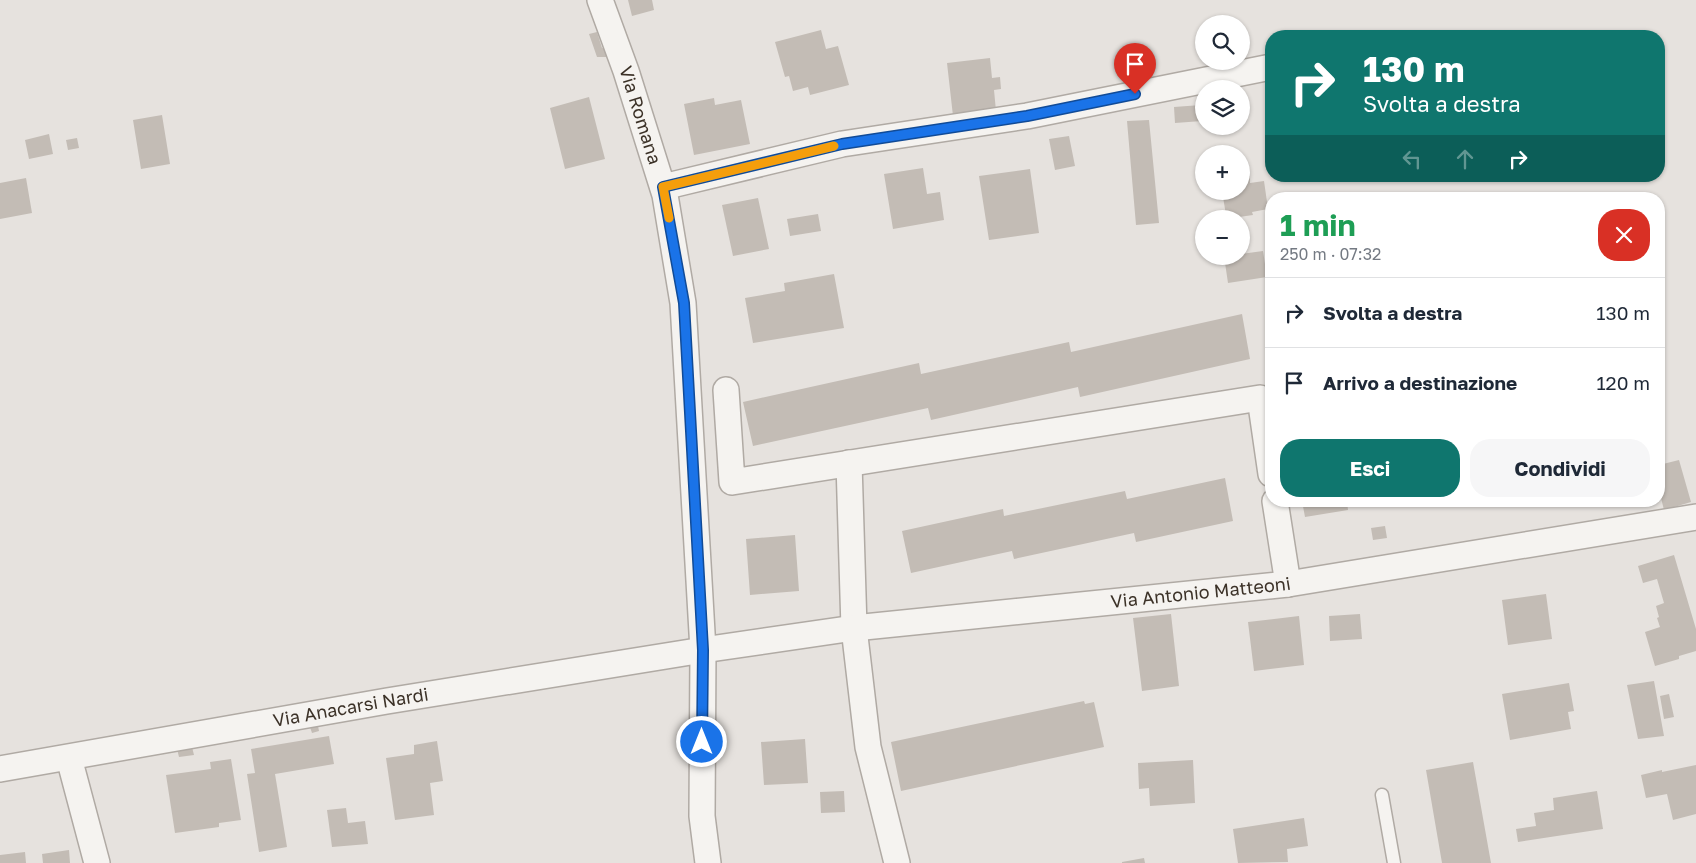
<!DOCTYPE html>
<html lang="it">
<meta charset="utf-8">
<style>
body{margin:0;font-family:"Golos Text",sans-serif;background:#f6f6f7;color:#1f2937;height:100vh;display:flex;flex-direction:column;font-size:19px;white-space:nowrap}
*{box-sizing:border-box;margin:0}
p{font-size:16px;color:#747a83}
.icon{flex:none;width:28px;height:28px;fill:none;stroke:currentColor;stroke-width:2;stroke-linecap:round;stroke-linejoin:round}
.map{position:relative;flex:1;overflow:hidden}
.panel{position:absolute;left:1265px;top:192px;width:400px;height:315px;display:flex;flex-direction:column;background:#fff;border-radius:20px;box-shadow:0 1px 4px #0004}
.panel>*{flex:none}
.guide{position:absolute;left:1265px;top:30px;width:400px;height:152px;border-radius:20px;box-shadow:0 1px 4px #0004;background:#0f766e;color:#fff;overflow:hidden}
.fabs{position:absolute;left:1195px;top:15px;display:grid;gap:10px}
.fabs a{display:grid;place-items:center;width:55px;height:55px;border-radius:50%;background:#fff;box-shadow:0 1px 4px #0004;font-size:25px}
.pin{position:absolute;display:grid;place-items:center;width:42px;height:42px;color:#fff;margin:-51px -21px;border-radius:50% 50% 50% 0;rotate:-45deg;box-shadow:0 0 5px #0007}
.pin .icon{rotate:45deg}
.me{position:absolute;width:55px;margin:-28px;rotate:0deg;stroke-linejoin:round;filter:drop-shadow(0 0 4px #0008)}
.turn{display:flex;align-items:center;gap:18px;height:105px;padding:0 15px;font-size:22px}
.turn .icon{width:65px;height:65px;stroke-width:2.5}
.turn b{display:block;font-size:35px;line-height:42px}
.lanes{display:flex;align-items:center;height:48px;padding:0 15px;background:#0003;justify-content:center;gap:25px;direction:ltr}
.lanes .off{opacity:.35}
.round{display:grid;place-items:center;flex:none;width:52px;height:52px;border-radius:20px;background:#f6f6f7}
.overview{display:flex;align-items:center;justify-content:space-between;height:85px;padding:0 15px}
h1{font-size:30px;font-weight:700;line-height:38px;color:#1e9e55}
.action{display:flex;gap:10px;margin-top:auto;padding:10px 15px}
.action a{flex:1;height:58px;border-radius:20px;background:#0f766e;color:#fff;font-size:20px;font-weight:700;line-height:58px;text-align:center}
.action a+a{background:#f6f6f7;color:#1f2937}
ul{padding:0;list-style:none}
li{display:flex;align-items:center;gap:15px;height:70px;padding:0 15px;border-top:1px solid #e0e1e3}
li div{flex:1}
li b{display:block;font-size:19px}
li em{font-style:normal}
.map>svg:first-child{display:block}
.building{fill:#c3bcb5}
.lines{fill:none;stroke-linecap:round;stroke-linejoin:round}
.lane-casing{stroke:#b0aaa4;stroke-width:15}
.street-casing{stroke:#b0aaa4;stroke-width:28}
.lane{stroke:#f5f3f0;stroke-width:12}
.street{stroke:#f5f3f0;stroke-width:25}
.route-casing{stroke:#114b97;stroke-width:12}
.route{stroke:#1a73e8;stroke-width:9}
.slow{stroke:#f59e0b;stroke-width:9}
.labels{text-anchor:middle;stroke-width:5;stroke-linejoin:round;paint-order:stroke}
.street-label{font-size:18px;fill:#3c3228;stroke:#f4f0ed}
</style>
<div class="map">
<svg width="1696" height="863" viewBox="0 0 1696 863">
<rect width="100%" height="100%" fill="#e6e2de"/>
<path class="building" d="M628,0H652L654,10L632,16Z
M821,30L826,49L838,46L849,85L810,95L808,87L793,91L789,76L785,77L775,42Z
M597,32L602,48L608,49L607,57H597L589,34Z
M990,58L992,78L1000,77L1001,89L994,90L996,111L953,116L947,63Z
M589,97L605,159L565,169L550,108Z
M714,98L715,105L741,100L750,144L694,155L684,104Z
M1201,105L1202,121L1175,123L1174,107Z
M162,115L170,164L141,169L133,120Z
M1149,120L1159,223L1136,225L1127,121Z
M49,134L53,154L29,159L25,140Z
M1069,136L1075,166L1055,170L1049,139Z
M77,138L79,148L68,150L66,140Z
M923,168L927,194L940,192L944,220L893,229L884,174Z
M1030,169L1039,233L989,240L979,176Z
M1250,176V183L1264,181L1268,209L1252,212L1253,215L1232,218V215H1226L1222,191H1241V178Z
M26,178L32,213L0,219V183Z
M758,198L769,249L733,256L722,205Z
M818,214L821,231L790,236L787,219Z
M1263,251L1267,277L1228,283L1224,256H1241V254Z
M834,274L844,328L753,343L745,298L785,291L784,283Z
M1242,314L1250,359L1080,397L1078,387L931,420L928,408L753,446L743,402L919,363L921,374L1069,342L1071,352Z
M1679,460L1691,502L1664,510L1659,490V465Z
M1225,478L1233,521L1136,542L1134,533L1014,559L1012,551L911,573L902,531L1003,509L1004,516L1125,491L1127,499Z
M1302,501H1347L1348,510L1305,517Z
M1385,526L1387,538L1373,540L1371,528Z
M795,535L799,591L750,595L746,539Z
M1674,555L1696,629V651L1679,656V659L1655,666L1645,632L1660,627L1657,618L1659,617L1656,606L1664,603L1657,579L1643,583L1638,566Z
M1546,594L1552,639L1508,645L1502,600Z
M1171,614L1179,686L1142,691L1133,618Z
M1360,614L1362,639L1330,641L1329,616Z
M1299,616L1304,665L1254,671L1248,622Z
M1654,681L1664,736L1638,739L1627,685Z
M1569,683L1574,711L1568,712L1571,729L1510,740L1502,694Z
M1669,694L1674,717L1664,719L1660,696Z
M1084,701L1085,704L1094,702L1104,747L901,791L891,742Z
M318,726L319,731L312,733L310,727Z
M329,736L334,764L275,774L287,847L259,852L247,774L255,773L251,749Z
M805,739L808,783L764,785L761,742Z
M437,741L443,781L430,783L434,815L395,820L386,758L414,754V745Z
M192,747L194,755L179,757L177,749Z
M231,759L241,820L219,823V827L175,833L166,775L211,769L210,762Z
M1193,760L1195,803L1150,806L1149,788L1139,789L1138,763Z
M1473,762L1491,863H1442L1426,770Z
M1696,765V814L1673,820L1667,794L1646,798L1641,775L1662,770V772Z
M844,791L845,812L821,813L820,792Z
M1597,791L1603,829L1518,842L1516,829L1536,826L1534,813L1554,810L1553,798Z
M346,808L348,823L365,821L368,844L332,847L327,810Z
M1304,818L1308,846L1287,849L1288,862L1238,863L1233,829Z
M69,850L70,863H43L42,854Z
M25,852L26,863H0V855Z
M1144,858L1145,863H1122V862Z"/>
<g class="lines">
<defs>
<path id="lane" d="M1382,795L1394,863"/>
<g id="street">
<path id="s1" d="M600,0L626,71L665,195L683,303L703,650L702,816L708,863"/>
<path d="M663,187L842,144L1027,116L1271,67"/>
<path d="M726,390L732,482L1260,398L1271,474"/>
<path d="M849,463L854,628L868,747L897,863"/>
<path d="M1275,501L1288,584"/>
<path d="M69,758L97,863"/>
<path id="s2" d="M0,769L387,701L703,650L854,628L1288,584L1696,517"/>
</g>
</defs>
<use href="#lane" class="lane-casing"/>
<use href="#street" class="street-casing"/>
<use href="#lane" class="lane"/>
<use href="#street" class="street"/>
</g>
<g class="lines">
<defs>
<path id="route" d="M702,742L703,650L684,303L663,187L842,144L1027,116L1135,94"/>
</defs>
<use href="#route" class="route-casing"/>
<use href="#route" class="route"/>
<path class="slow" d="M669,218L663,187L834,146"/>
</g>
<g class="labels">
<g class="street-label">
<text dy="6" stroke="none"><textPath href="#s1" startOffset="122">Via Romana</textPath></text>
<text dy="6" stroke="none"><textPath href="#s2" startOffset="1214">Via Antonio Matteoni</textPath></text>
<text dy="6" stroke="none"><textPath href="#s2" startOffset="356">Via Anacarsi Nardi</textPath></text>
</g>
</g>
</svg>
<div class="fabs">
<a><svg class="icon" aria-label="search" viewBox="0 0 24 24"><circle cx="10" cy="10" r="6"/><path d="M15 15l6 6"/></svg></a>
<a><svg class="icon" aria-label="layers" viewBox="0 0 24 24"><path d="M12 4l9 5-9 5-9-5zM3 14l9 5 9-5"/></svg></a>
<a>+</a>
<a>−</a>
</div>
<div class="pin" style="left:1135px;top:94px;background:#d93025"><svg class="icon" aria-label="arrive" viewBox="0 0 24 24"><path d="M6 21V4h12l-3 4 3 4H6"/></svg></div>
<svg class="me" style="left:702px;top:742px" viewBox="-20 -20 40 40"><circle r="17" fill="#1a73e8" stroke="#fff" stroke-width="3"/><path d="M0-11L8 9 0 5-8 9z" fill="#fff"/></svg>
<div class="guide">
<div class="turn"><svg class="icon" aria-label="right" viewBox="0 0 24 24"><path d="M7 20v-9h11M14 6l5 5-5 5"/></svg><div><b>130 m</b>Svolta a destra</div></div>
<div class="lanes"><svg class="icon off" aria-label="left" viewBox="0 0 24 24"><path d="M17 20v-9H6M10 6l-5 5 5 5"/></svg><svg class="icon off" aria-label="ahead" viewBox="0 0 24 24"><path d="M12 20V5M6 11l6-6 6 6"/></svg><svg class="icon" aria-label="right" viewBox="0 0 24 24"><path d="M7 20v-9h11M14 6l5 5-5 5"/></svg></div>
</div>
<section class="panel">
<div class="overview"><div><h1>1 min</h1><p>250 m · 07:32</p></div><a class="round" style="background:#d93025;color:#fff"><svg class="icon" aria-label="close" viewBox="0 0 24 24"><path d="M6 6l12 12M18 6L6 18"/></svg></a></div>
<ul>
<li><svg class="icon" aria-label="right" viewBox="0 0 24 24"><path d="M7 20v-9h11M14 6l5 5-5 5"/></svg><div><b>Svolta a destra</b></div><em>130 m</em></li>
<li><svg class="icon" aria-label="arrive" viewBox="0 0 24 24"><path d="M6 21V4h12l-3 4 3 4H6"/></svg><div><b>Arrivo a destinazione</b></div><em>120 m</em></li>
</ul>
<div class="action"><a>Esci</a><a>Condividi</a></div>
</section>
</div>
